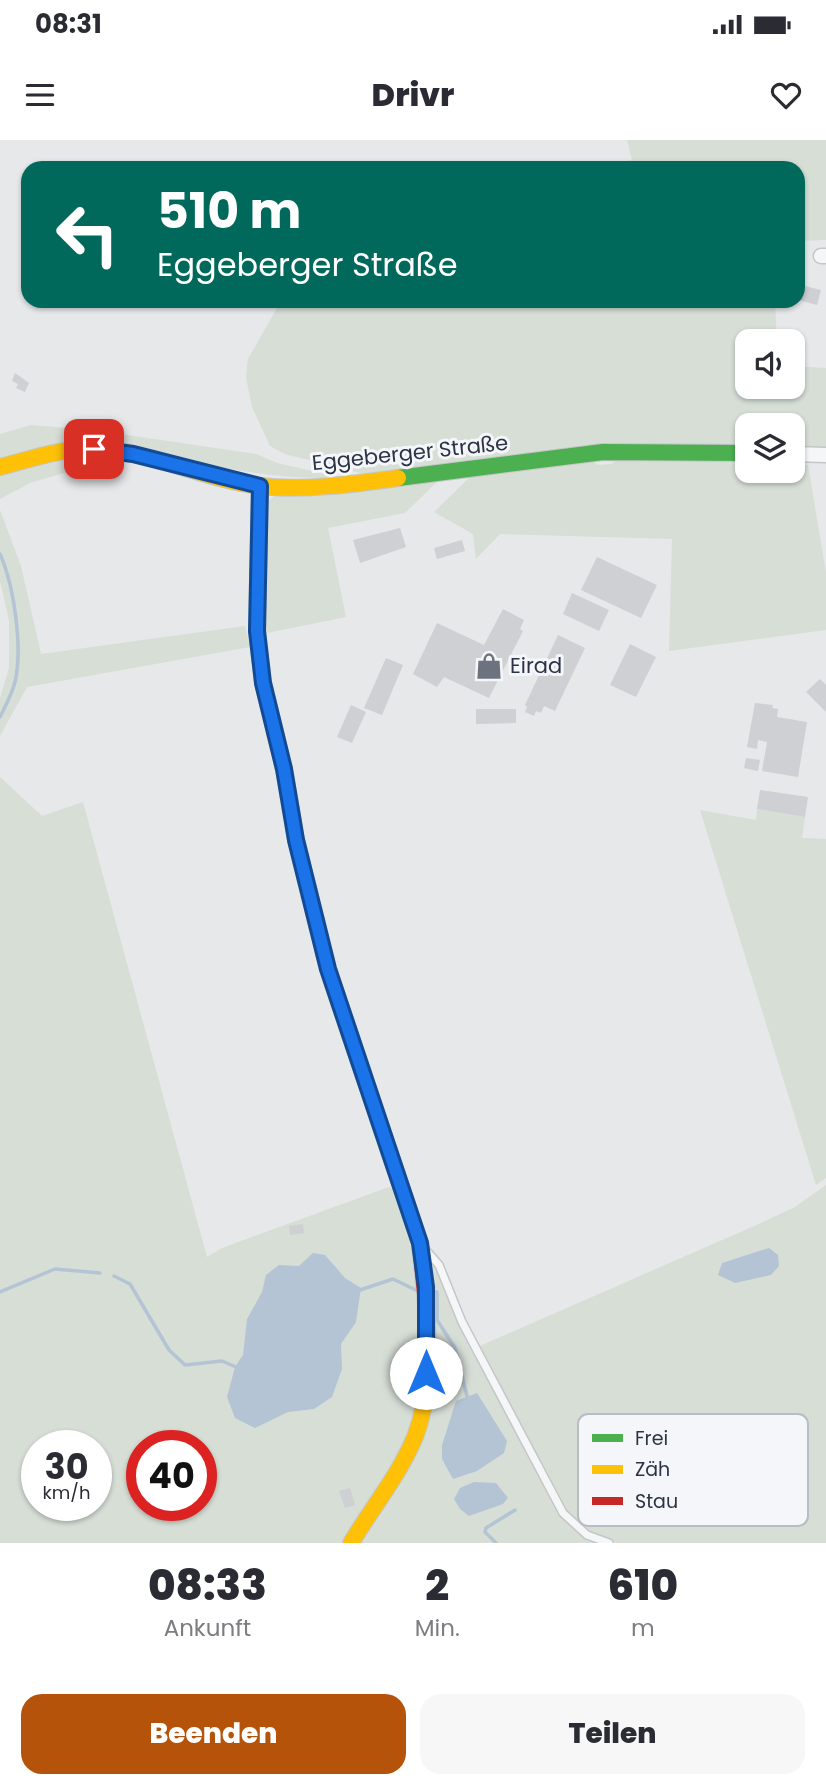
<!DOCTYPE html>
<html lang="de">
<meta charset="utf-8">
<style>
body{margin:0;font-family:Poppins,sans-serif;background:#f7f7f7;color:#2b2b33;height:100vh;display:flex;flex-direction:column;font-size:26px;white-space:nowrap}
*{box-sizing:border-box;margin:0}
p{font-size:23px;color:#7c7c81}
.icon{flex:none;width:38px;height:38px;fill:none;stroke:currentColor;stroke-width:2;stroke-linecap:round;stroke-linejoin:round}
.map{position:relative;height:1403px;overflow:hidden}
.side{display:flex;flex-direction:column;background:#fff;flex:1}
.side>*{flex:none}
.top-card{position:absolute;left:21px;top:21px;width:784px;height:147px;border-radius:21px;box-shadow:0 2px 5px #0004;background:#00695c;color:#fff;overflow:hidden}
.fabs{position:absolute;left:735px;top:189px;display:grid;gap:14px}
.fabs a{display:grid;place-items:center;width:70px;height:70px;border-radius:14px;background:#fff;box-shadow:0 2px 5px #0004;font-size:35px}
.speed{position:absolute;left:21px;top:1290px;display:flex;gap:14px;font-size:35px;font-weight:700;text-align:center}
.speed>*{display:grid;place-content:center;width:91px;height:91px;border-radius:50%;background:#fff;box-shadow:0 2px 5px #0004;line-height:1}
.speed small{font-size:18px;font-weight:400}
.speed .limit{border:10px solid #d22;background:#fff;color:#111}
.pin{position:absolute;display:grid;place-items:center;width:60px;height:60px;color:#fff;margin:-30px;border-radius:14px;box-shadow:0 4px 10px #0006}
.me{position:absolute;width:77px;margin:-38px;rotate:0deg;stroke-linejoin:round;filter:drop-shadow(0 0 5px #0008)}
.turn{display:flex;align-items:center;gap:24px;height:147px;padding:0 21px;font-size:32px}
.turn .icon{width:91px;height:91px;stroke-width:2.5}
.turn b{display:block;font-size:49px;line-height:60px}
.eta{display:flex;justify-content:space-evenly;align-items:center;height:119px;text-align:center}
.eta b{font-size:42px;font-weight:800;line-height:49px}
.action{display:flex;gap:14px;margin-top:auto;padding:14px 21px}
.action a{flex:1;height:80px;border-radius:21px;background:#b45309;color:#fff;font-size:28px;font-weight:800;line-height:80px;text-align:center}
.action a+a{background:#f7f7f7;color:#2b2b33}
.status{display:flex;justify-content:space-between;align-items:center;height:49px;padding:0 35px;background:#fff;direction:ltr}
.status svg{height:19px;fill:currentColor}
header{display:flex;justify-content:space-between;align-items:center;height:91px;padding:0 21px;background:#fff;font-size:32px;font-weight:800}
.map>svg:first-child{display:block}
.green{fill:#d6ded6;fill-rule:evenodd}
.water{fill:#b4c4d5}
.lines{fill:none;stroke-linecap:round;stroke-linejoin:round}
.stream{stroke:#b4c4d5;stroke-width:3.5}
.building{fill:#ced0d3}
.lane-casing{stroke:#c4c6c8;stroke-width:10}
.street-casing{stroke:#c4c6c8;stroke-width:17}
.fast-casing{stroke:#c4c6c8;stroke-width:18}
.slow-casing{stroke:#c4c6c8;stroke-width:18}
.jam-casing{stroke:#c4c6c8;stroke-width:18}
.lane{stroke:#f5f6f7;stroke-width:7}
.street{stroke:#f5f6f7;stroke-width:14}
.fast{stroke:#4caf50;stroke-width:16}
.slow{stroke:#ffc107;stroke-width:16}
.jam{stroke:#c62828;stroke-width:16}
.route-casing{stroke:#114b97;stroke-width:18}
.route{stroke:#1a73e8;stroke-width:12}
.labels{text-anchor:middle;stroke-width:6;stroke-linejoin:round;paint-order:stroke}
.street-label{font-size:21px;fill:#2b3445;stroke:#f4f6f9}
.poi-label{font-size:21px;fill:#2b3445;stroke:#f4f6f9;text-anchor:start}
.key{fill:#f4f6f9;stroke:#b8bcc3;stroke-width:2}
.key-label{font-size:19px;fill:#2b3445}
</style>
<div class="status"><b>08:31</b><svg viewBox="0 0 49 12"><path d="M0 12V9h3v3zM5 12V6h3v6zM10 12V3h3v9zM15 12V0h3v12zM26 1h20v11H26zM47 4h2v5h-2z"/></svg></div>
<header><svg class="icon" aria-label="menu" viewBox="0 0 24 24"><path d="M4 6h16M4 12h16M4 18h16"/></svg>Drivr<svg class="icon" aria-label="heart" viewBox="0 0 24 24"><path d="M12 20l-8-8c-3-5 5-10 8-4 3-6 11-1 8 4z"/></svg></header>
<div class="map">
<svg width="826" height="1403" viewBox="0 0 826 1403">
<rect width="100%" height="100%" fill="#e6e8ea"/>
<path class="green" d="M627,0H826V100L798,101V28H589L632,20Z
M281,161H775L777,201H747V247H793V226L826,228V308H793V285H747V307L364,334L285,314L270,306L252,267L246,237L248,219Z
M31,285L66,288L82,302L0,320V294Z
M93,290L256,314L277,323L329,335L327,338C249,338 176,318 101,301Z
M91,315L84,327L30,343L0,359V334Z
M590,318L597,325L612,324L617,318L747,322V331H793V324L808,325L826,433V490L669,511L672,399L500,394L476,419L473,394L434,372L472,335Z
M440,339L405,373L328,388L346,477L262,494L267,362L278,353Z
M0,370L21,426L41,514L245,486L250,507L27,547L0,596V558L9,528V480L0,441Z
M0,637L42,676L83,662L207,1117L222,1108L389,1047L397,1050L416,1113L420,1230L414,1287L343,1403H0ZM37,1306H96V1365H37ZM142,1306H201V1365H142Z
M757,669L805,677L802,698L826,699V1038L816,1045L700,670L756,680Z
M826,1045V1403H617L588,1397L585,1400L588,1398L600,1403H359L409,1323L431,1123L436,1127L452,1168L473,1209L761,1083L795,1067Z"/>
<path class="water" d="M769,1108L778,1115L779,1126L771,1135L735,1143L718,1135L722,1123Z
M313,1113L325,1115L345,1138L361,1148L356,1182L341,1204L342,1229L332,1257L314,1269L288,1272L255,1288L235,1278L227,1257L235,1227L243,1215L247,1179L262,1152L266,1135L279,1125L299,1126Z
M477,1253L507,1301L504,1313L477,1331L453,1339L442,1319V1305L456,1261Z
M474,1342L496,1343L508,1358L503,1364L469,1376L460,1369L454,1359L460,1348Z"/>
<g class="lines">
<path class="stream" d="M0,414C14,445 23,508 15,542C12,554 5,567 0,577
M114,1136L130,1144L169,1210L185,1225L222,1221L236,1227
M360,1150L393,1139L420,1152
M0,1152L55,1129L100,1133
M431,1152H437V1180L455,1208L468,1260
M496,1403L485,1392L486,1388L515,1370"/>
</g>
<path class="building" d="M798,136L803,138L801,145L821,150L817,165L798,160Z
M15,233L29,243L25,252L16,248L18,244L12,241Z
M400,388L406,407L360,423L353,400Z
M462,400L465,411L437,419L434,408Z
M597,417L657,445L641,478L581,450Z
M572,453L609,470L599,491L563,474Z
M503,469L524,480L520,489L523,491L489,558L444,537L437,547L413,534L437,483L484,505Z
M558,495L585,508L555,571L544,566L541,573L536,571L534,576L525,572L527,567L525,565Z
M630,504L656,517L636,557L610,545Z
M386,518L403,525L382,575L364,568Z
M820,539L826,545V572L806,552Z
M755,563L773,565L772,568L778,569L777,577L807,582L798,637L762,631L767,602L758,600L757,609L747,607Z
M351,565L366,572L352,603L337,597Z
M476,569H516V583L476,584Z
M746,618L760,620L758,631L744,628Z
M760,650L808,657L805,677L757,669Z
M303,1084L304,1093L290,1095L289,1086Z
M350,1348L355,1365L345,1368L339,1351Z"/>
<g class="lines">
<defs>
<path id="lane" d="M425,1109L439,1125L462,1182L563,1373L587,1395L609,1403"/>
<path id="street" d="M821,116H826
M793,314L826,315"/>
<path id="fast" d="M398,338L603,312L747,313
M260,346L257,491L263,543L284,629L296,700L328,829L350,895"/>
<path id="slow" d="M0,327C31,319 62,308 94,309C150,310 205,340 260,346C304,351 355,344 398,338
M351,1403C372,1368 399,1335 415,1297C431,1256 429,1207 426,1164"/>
<path id="jam" d="M350,895L420,1103L426,1164"/>
</defs>
<use href="#lane" class="lane-casing"/>
<use href="#street" class="street-casing"/>
<use href="#fast" class="fast-casing"/>
<use href="#slow" class="slow-casing"/>
<use href="#jam" class="jam-casing"/>
<use href="#lane" class="lane"/>
<use href="#street" class="street"/>
<use href="#fast" class="fast"/>
<use href="#slow" class="slow"/>
<use href="#jam" class="jam"/>
</g>
<g class="lines">
<defs>
<path id="route" d="M94,309L133,314L260,346L257,491L263,543L284,629L296,700L328,829L420,1103L426,1147V1233"/>
</defs>
<use href="#route" class="route-casing"/>
<use href="#route" class="route"/>
</g>
<defs>
<symbol id="shop-bare" viewBox="-9 -9 18 18"><path d="M-5-2.5h2.3a2.7 3.5 0 0 1 5.4 0H5L5.5 6h-11ZM-1.5-2.5h3a1.5 2.3 0 0 0-3 0Z" fill="#6c737f" stroke="#f4f6f9" stroke-width="2.5" paint-order="stroke"/></symbol>
</defs>
<g fill-rule="evenodd">
<use href="#shop-bare" x="470" y="507" width="38" height="38"/>
</g>
<g class="labels">
<g class="street-label">
<text transform="translate(410 313) rotate(-6)" y="7">Eggeberger Straße</text>
</g>
<g class="poi-label">
<text x="510" y="533">Eirad</text>
</g>
</g>
<rect x="578" y="1274" width="230" height="112" rx="10" class="key"/>
<rect x="592" y="1294" width="31" height="8" fill="#4caf50"/>
<rect x="592" y="1325" width="31" height="9" fill="#ffc107"/>
<rect x="592" y="1357" width="31" height="8" fill="#c62828"/>
<g class="key-label">
<text x="635" y="1305">Frei</text>
<text x="635" y="1336">Zäh</text>
<text x="635" y="1368">Stau</text>
</g>
</svg>
<div class="fabs">
<a><svg class="icon" aria-label="sound" viewBox="0 0 24 24"><path d="M4 9h4l5-4v14l-5-4H4zM17 9q2 3 0 6"/></svg></a>
<a><svg class="icon" aria-label="layers" viewBox="0 0 24 24"><path d="M12 4l9 5-9 5-9-5zM3 14l9 5 9-5"/></svg></a>
</div>
<div class="speed"><div>30<small>km/h</small></div><div class="limit">40</div></div>
<div class="pin" style="left:94px;top:309px;background:#d93025"><svg class="icon" aria-label="arrive" viewBox="0 0 24 24"><path d="M6 21V4h12l-3 4 3 4H6"/></svg></div>
<svg class="me" style="left:426px;top:1233px" viewBox="-20 -20 40 40"><circle r="19" fill="#fff"/><path d="M0-13L10 11 0 6-10 11z" fill="#1a73e8"/></svg>
<div class="top-card">
<div class="turn"><svg class="icon" aria-label="left" viewBox="0 0 24 24"><path d="M17 20v-9H6M10 6l-5 5 5 5"/></svg><div><b>510 m</b>Eggeberger Straße</div></div>
</div>
</div>
<section class="side">
<div class="eta">
<div><b>08:33</b><p>Ankunft</p></div>
<div><b>2</b><p>Min.</p></div>
<div><b>610</b><p>m</p></div>
</div>
<div class="action"><a>Beenden</a><a>Teilen</a></div>
</section>
